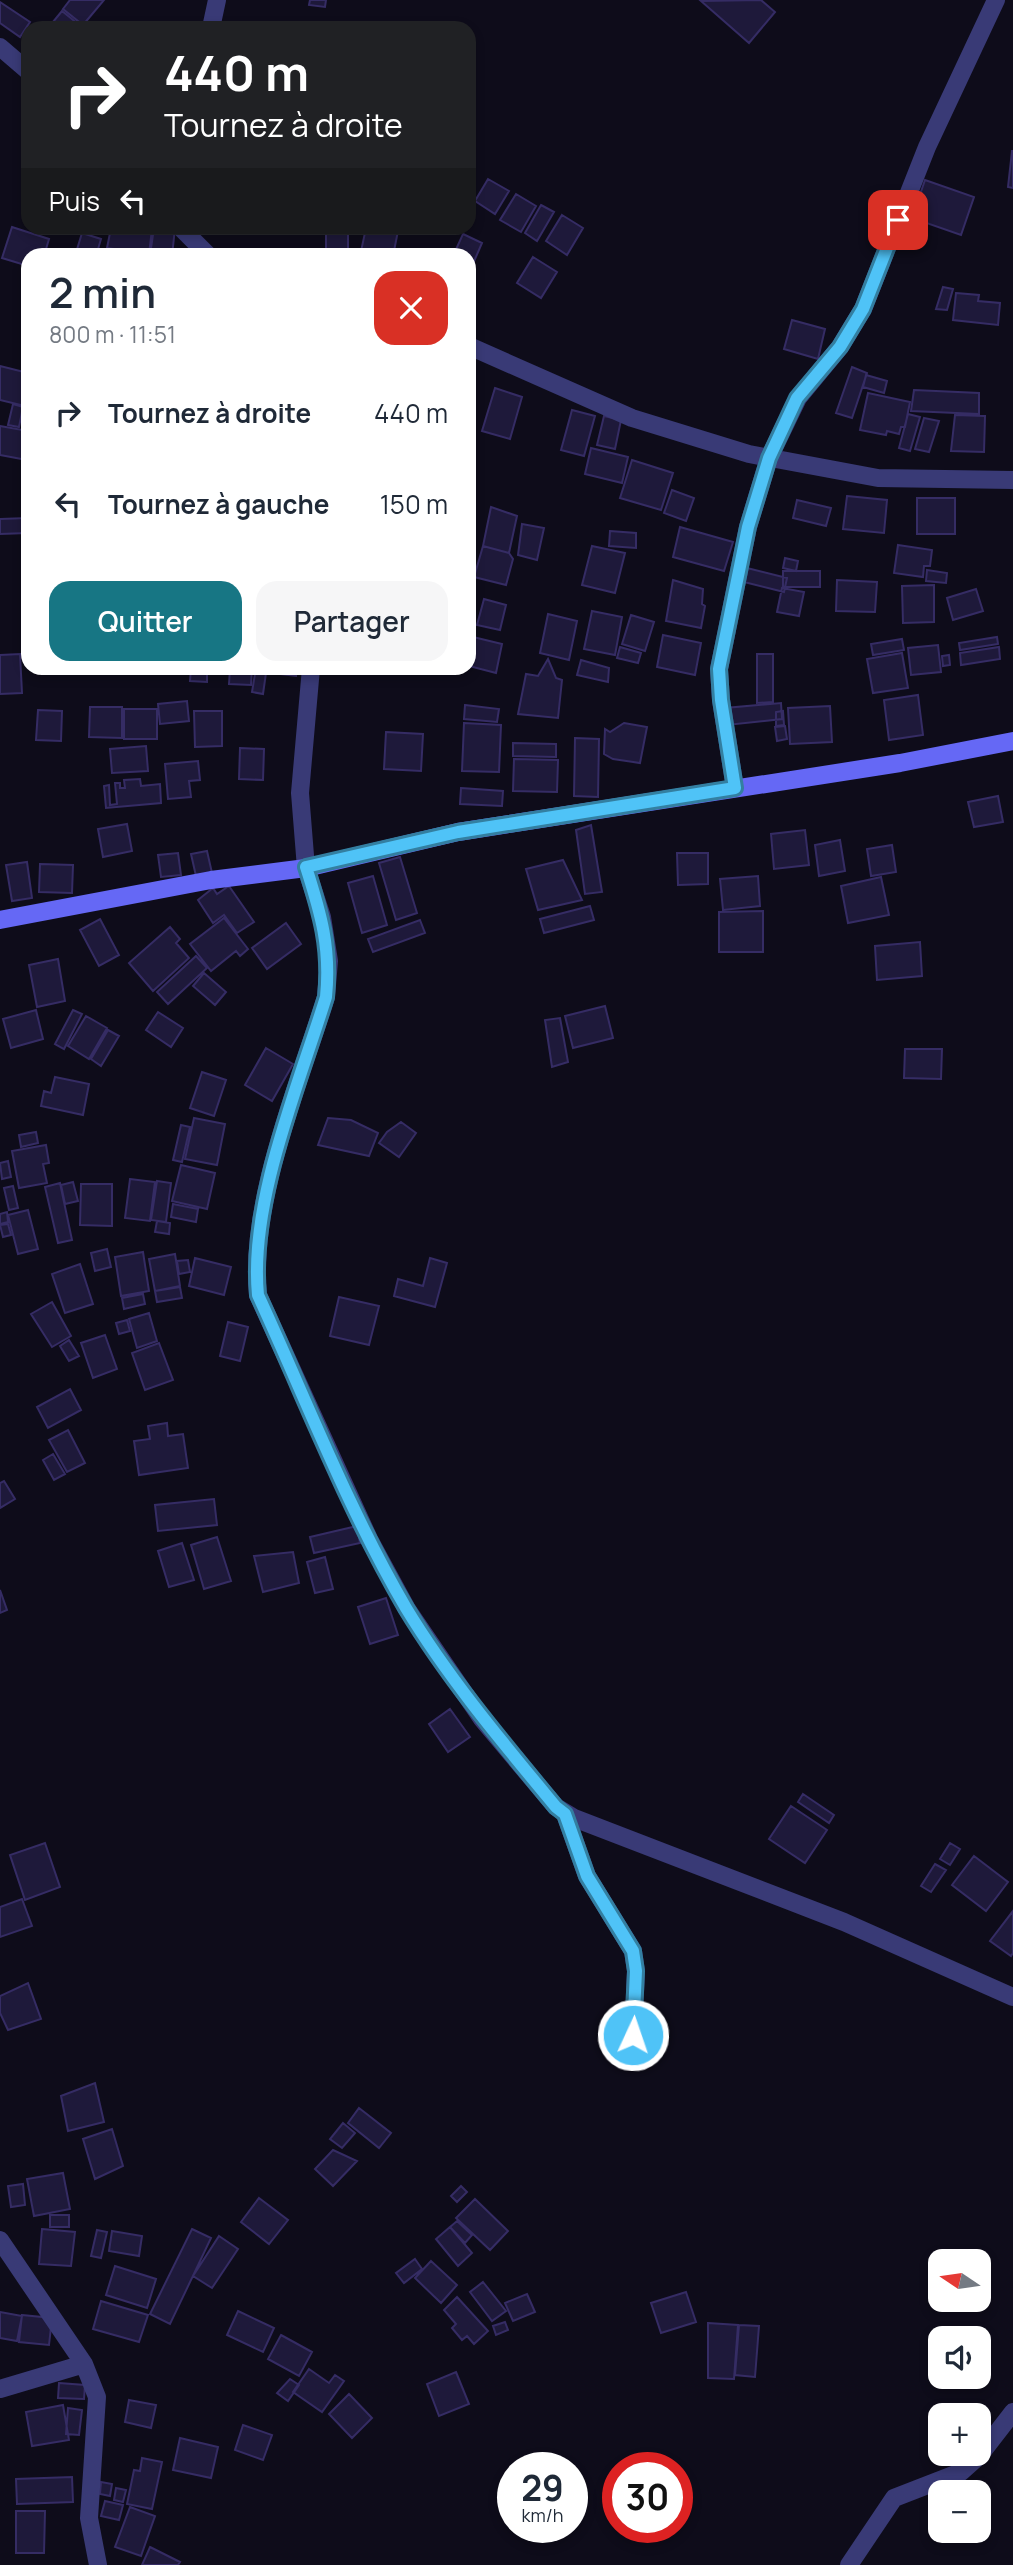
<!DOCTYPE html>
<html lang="fr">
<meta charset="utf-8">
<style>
body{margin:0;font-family:Manrope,sans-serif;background:#f6f6f7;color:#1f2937;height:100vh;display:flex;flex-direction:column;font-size:26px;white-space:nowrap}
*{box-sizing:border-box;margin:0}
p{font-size:23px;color:#747a83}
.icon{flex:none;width:38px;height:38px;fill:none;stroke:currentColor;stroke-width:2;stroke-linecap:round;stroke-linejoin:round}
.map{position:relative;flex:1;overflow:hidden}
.drawer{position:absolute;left:21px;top:248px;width:455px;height:427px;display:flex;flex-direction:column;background:#fff;border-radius:21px;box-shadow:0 4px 10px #0003}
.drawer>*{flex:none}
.guide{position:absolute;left:21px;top:21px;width:455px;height:214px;border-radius:21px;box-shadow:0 4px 10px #0003;background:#202124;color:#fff;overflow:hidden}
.needle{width:46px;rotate:283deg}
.buttons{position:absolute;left:928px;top:2249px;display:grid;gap:14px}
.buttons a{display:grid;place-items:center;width:63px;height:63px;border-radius:14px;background:#fff;box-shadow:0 4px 10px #0003;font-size:35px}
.speed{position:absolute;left:497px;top:2452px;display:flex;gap:14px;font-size:35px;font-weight:700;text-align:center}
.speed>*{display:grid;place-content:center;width:91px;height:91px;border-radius:50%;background:#fff;box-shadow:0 4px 10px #0003;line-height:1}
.speed small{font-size:18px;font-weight:400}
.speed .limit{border:10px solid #d22;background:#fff;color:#111}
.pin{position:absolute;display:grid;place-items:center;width:60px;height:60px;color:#fff;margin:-30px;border-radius:14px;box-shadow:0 4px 10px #0006}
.me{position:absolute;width:77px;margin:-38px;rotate:3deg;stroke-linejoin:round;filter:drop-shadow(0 0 5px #0008)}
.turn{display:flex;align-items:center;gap:24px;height:147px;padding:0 28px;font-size:32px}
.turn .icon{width:91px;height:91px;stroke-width:2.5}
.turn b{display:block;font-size:49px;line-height:60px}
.then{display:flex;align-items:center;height:66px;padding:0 28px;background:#0003;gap:14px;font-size:26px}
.round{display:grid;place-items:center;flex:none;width:74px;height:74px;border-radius:21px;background:#f6f6f7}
.summary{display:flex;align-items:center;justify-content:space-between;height:119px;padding:0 28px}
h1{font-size:42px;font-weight:600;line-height:52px}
.cta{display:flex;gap:14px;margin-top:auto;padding:14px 28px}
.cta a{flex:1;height:80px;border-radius:21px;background:#177684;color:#fff;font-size:28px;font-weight:600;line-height:80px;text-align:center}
.cta a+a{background:#f6f6f7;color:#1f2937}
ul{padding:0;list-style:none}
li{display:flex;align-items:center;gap:21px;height:91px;padding:0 28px}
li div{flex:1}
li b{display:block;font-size:26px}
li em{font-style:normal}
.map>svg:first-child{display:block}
.building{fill:#1e193a;stroke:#352c64;stroke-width:2}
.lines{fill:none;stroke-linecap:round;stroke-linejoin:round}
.street{stroke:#393a76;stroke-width:18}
.secondary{stroke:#6568f5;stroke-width:18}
.route-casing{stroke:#337fa1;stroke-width:18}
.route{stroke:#4fc3f7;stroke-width:12}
</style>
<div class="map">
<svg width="1013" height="2565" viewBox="0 0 1013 2565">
<rect width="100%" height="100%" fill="#0e0c1a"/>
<path class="building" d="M70,0H104L83,25L63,9Z
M310,0H326L325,7L309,5Z
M761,0L775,12L749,43L701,1Z
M0,2L30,22L20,37L0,23Z
M62,11L83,28H48Z
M1012,151H1013V188L1008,187Z
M488,179L509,191L495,214L475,201Z
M925,180L974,197L961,235L912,218Z
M516,194L536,206L521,232L500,220Z
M541,205L554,212L537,241L525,233Z
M562,215L583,228L567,255L546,241Z
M12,227L49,239L44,256H28V266L2,258Z
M111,228L152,229L149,254L107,248Z
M154,228H175L172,256L150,255Z
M326,228H348V256H326Z
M366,228L398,231L393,256H360Z
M82,233L101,239L96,256H75Z
M463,234L482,243L472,266L469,256H453Z
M533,257L557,272L541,298L517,283Z
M943,287L953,289L947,310L936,309Z
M956,293L979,295L978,301L1000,303L998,325L953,320Z
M792,320L825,329L818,359L784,349Z
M0,366L28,373L25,406L0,400Z
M852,367L867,373L852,418L836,413Z
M866,375L887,381L884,393L863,387Z
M495,388L522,397L510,439L482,431Z
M914,390L979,393V414L911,411Z
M868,393L910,402L905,427H901L899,434L887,431L886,435L860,430Z
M13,404L23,407L19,427L8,425Z
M572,410L595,416L584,456L561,450Z
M908,414L920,417L910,451L899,448Z
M955,415L985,416L984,452L951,451Z
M604,416L621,420L615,449L597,445Z
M924,418L939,421L929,452L915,449Z
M0,426L28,431L27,460L0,455Z
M591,448L628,457L622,483L585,474Z
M632,460L673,473L661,510L620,498Z
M672,490L694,498L686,521L664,513Z
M847,496L887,500L884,533L843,529Z
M917,498H955V534H917Z
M797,500L831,508L826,526L793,518Z
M491,507L517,516L509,553L483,546Z
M27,518V533L0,534V519Z
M522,524L544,528L537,560L518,555Z
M680,527L733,542L724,571L673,557Z
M610,531L636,533V548L609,546Z
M898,545L932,550L930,566H924L923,577L894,573Z
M483,546L509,553L513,559L506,585L474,577Z
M592,546L625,553L615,593L582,585Z
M785,558L798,561L796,571L783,568Z
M743,567L787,578L784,592L740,581Z
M927,570L947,573L946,583L926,581Z
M783,571H820V587H783Z
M673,580L703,589L702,604L705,606L701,628L666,621Z
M837,580L877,582L875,612L836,611Z
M934,585V622L903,623L902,586Z
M782,588L804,592L799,616L777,612Z
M976,589L983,611L953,620L947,598Z
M484,599L506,605L500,630L477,625Z
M592,611L622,617L615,655L584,649Z
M548,614L577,621L569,660L540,653Z
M631,615L654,622L645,651L622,644Z
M663,635L701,643L695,675L657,667Z
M469,636L502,644L496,673L469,666Z
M997,637L998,644L960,650L959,643Z
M902,639L904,650L873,655L871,644Z
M938,645L941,672L911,675L908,648Z
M620,647L641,653L638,663L617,658Z
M999,647L1000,659L961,665L960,653Z
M902,653L908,688L873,693L867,659Z
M20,654L22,693L0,694V655Z
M757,654H773V702L757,703Z
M949,655L950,665L943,666L942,656Z
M548,659L556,678L562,680L558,718L518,714L526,674L538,676Z
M581,660L609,668L608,682L577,675Z
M191,668H207V682L190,681Z
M230,668H252L251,685L229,684Z
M256,668L264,669L263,673H266L263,694L252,692Z
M264,668H297L296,676L264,672Z
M918,695L923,735L889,740L884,700Z
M187,701L189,721L160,724L158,704Z
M781,703L782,719L727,725L725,708Z
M465,705L499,709L497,722L464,719Z
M830,706L832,742L790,744L788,708Z
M90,707H122V738L89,737Z
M124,709H157V739H124Z
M38,710L62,711L61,741L36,740Z
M194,711H222V746L195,747Z
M783,711L784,725L776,726V712Z
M464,723L501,725L499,772L462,771Z
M624,723L647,727L640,763L613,759L604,754L605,729L610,732Z
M785,726L787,739L777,741L775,727Z
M386,732L423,734L421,771L384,769Z
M575,738L599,739L598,797L574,796Z
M513,743L556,744V757L513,756Z
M146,746L148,771L112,773L110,749Z
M240,748L264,749L263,780L239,779Z
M514,759L558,760L557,792L513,791Z
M198,761L200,780L189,781L191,797L168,799L165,764Z
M140,779L141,786L160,784L161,803L106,808L104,786L109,785L110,805L117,804L115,783H120V788H125L124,780Z
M461,788L503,791L502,806L460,804Z
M998,796L1003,822L974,827L968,802Z
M127,824L132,851L103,857L98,829Z
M591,825L602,892L585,894L576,830Z
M805,830L809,865L774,869L771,834Z
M840,840L845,871L819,876L815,845Z
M892,845L896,872L871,876L867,849Z
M207,851L212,873L196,876L191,854Z
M178,853L181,875L161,877L158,855Z
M677,853H708V884L678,885Z
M400,857L417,913L396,920L379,863Z
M563,860L582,900L538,910L526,869Z
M27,862L32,898L12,901L6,865Z
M40,864L73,865L72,893L39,892Z
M373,876L387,925L362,933L348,883Z
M758,876L760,906L723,910L720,879Z
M881,877L889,915L848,923L841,886Z
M229,886L254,922L237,933L224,915L213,923L198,900L213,888L217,894Z
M590,906L594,920L544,933L540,919Z
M763,911V952H719V912Z
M224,918L248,949L240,956L236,951L211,971L190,944Z
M100,919L119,955L99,966L80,930Z
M420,920L425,933L373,952L368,939Z
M286,923L301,944L267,969L252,948Z
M170,927L180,939L176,943L189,958L153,991L129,963Z
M920,942L922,976L877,980L875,946Z
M196,956L207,968L168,1004L157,992Z
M58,959L65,1001L37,1007L29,965Z
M204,973L226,992L215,1005L193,986Z
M605,1006L613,1038L573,1048L565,1016Z
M36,1010L43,1039L11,1048L3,1019Z
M73,1010L82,1014L64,1049L55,1044Z
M158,1012L183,1028L171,1047L146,1030Z
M86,1016L107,1028L89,1059L68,1046Z
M560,1018L568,1062L552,1067L545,1020Z
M108,1030L119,1036L101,1066L91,1059Z
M266,1048L293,1064L272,1101L245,1085Z
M905,1049H942L941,1079L904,1078Z
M202,1072L226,1080L214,1116L190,1108Z
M55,1077L89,1084L83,1115L41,1106L44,1091L51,1093Z
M194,1118L225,1124L217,1165L185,1159Z
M328,1118L351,1120L378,1133L369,1156L318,1145Z
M401,1122L416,1133L399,1157L379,1143L387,1132Z
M181,1125L190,1127L182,1162L173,1160Z
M36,1132L38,1143L21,1147L19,1135Z
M46,1145L49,1163L43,1164L47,1183L19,1188L12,1151Z
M8,1161L11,1177L2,1179L0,1163Z
M181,1165L215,1173L207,1209L172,1201Z
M130,1179L155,1182L150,1221L125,1218Z
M157,1181L171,1183L166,1222L151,1220Z
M73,1182L78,1201L65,1204L61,1185Z
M60,1183L72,1240L58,1243L45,1187Z
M81,1184H112V1226L80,1225Z
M13,1186L18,1208L9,1210L4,1188Z
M173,1204L198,1209L196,1222L171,1217Z
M28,1210L38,1249L18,1254L8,1215Z
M7,1212L8,1222L0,1224V1214Z
M157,1221L170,1223L169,1234L155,1232Z
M8,1224L11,1235L3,1237L0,1225Z
M107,1249L111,1267L95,1271L91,1253Z
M143,1252L149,1291L121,1296L115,1257Z
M175,1254L180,1286L155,1291L149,1259Z
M195,1258L231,1267L224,1295L189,1286Z
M430,1258L447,1263L435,1307L394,1296L398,1279L423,1286Z
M188,1260L190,1272L179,1274L177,1261Z
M80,1264L93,1304L65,1313L52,1274Z
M180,1287L182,1298L157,1302L155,1291Z
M143,1294L145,1304L124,1309L122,1298Z
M339,1297L379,1306L369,1345L330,1336Z
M52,1302L71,1336L52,1347L31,1314Z
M149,1313L157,1341L137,1348L129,1319Z
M127,1320L130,1331L119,1334L116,1323Z
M228,1322L248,1327L240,1361L220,1356Z
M105,1335L117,1369L93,1378L81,1343Z
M69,1340L79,1356L69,1361L60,1346Z
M159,1343L173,1380L145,1390L132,1353Z
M70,1389L81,1410L48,1428L37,1407Z
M167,1423L168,1436L183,1434L188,1468L139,1475L134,1441L150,1439L148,1426Z
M68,1430L85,1463L67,1472L49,1440Z
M53,1454L65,1474L54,1480L43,1460Z
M4,1481L15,1499L0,1508V1483Z
M214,1499L217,1525L158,1531L155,1505Z
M357,1526L360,1543L314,1553L310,1537Z
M217,1537L231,1581L204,1589L191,1545Z
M182,1543L194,1580L169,1587L158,1551Z
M293,1552L299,1583L263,1592L254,1556Z
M325,1557L333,1589L315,1593L307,1562Z
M0,1590L7,1610L0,1613Z
M386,1598L398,1635L370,1644L358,1607Z
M450,1709L470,1737L448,1752L429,1724Z
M803,1794L834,1815L829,1823L798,1802Z
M791,1806L827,1830L805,1863L769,1839Z
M45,1843L60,1887L25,1900L10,1855Z
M950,1843L960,1849L950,1865L940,1859Z
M974,1856L1008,1882L986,1911L952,1885Z
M935,1864L946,1870L931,1892L921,1886Z
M22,1899L32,1926L0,1937V1907Z
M1013,1911V1953L1011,1956L990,1941Z
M28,1983L41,2019L8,2030L0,2013V1996Z
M95,2083L104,2122L68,2131L61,2096Z
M359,2108L391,2133L379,2148L348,2123Z
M343,2123L355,2133L342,2148L330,2139Z
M112,2129L123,2166L95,2179L83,2139Z
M333,2150L357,2161L333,2186L315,2169Z
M63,2173L70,2209L34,2216L27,2179Z
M23,2184L25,2205L11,2207L8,2186Z
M461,2186L467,2192L457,2202L451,2196Z
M259,2198L288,2220L269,2244L241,2222Z
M475,2199L508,2231L490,2250L456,2218Z
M50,2215H69V2227H50Z
M457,2221L472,2235L465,2243L450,2227Z
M450,2227L472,2253L458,2266L436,2239Z
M42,2229L75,2232L71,2266L39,2264Z
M192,2229L211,2238L170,2324L150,2314Z
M97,2230L107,2232L101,2258L91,2256Z
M112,2231L142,2236L139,2256L109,2251Z
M219,2236L238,2249L212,2288L193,2276Z
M415,2259L422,2269L404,2283L396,2273Z
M431,2261L457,2285L441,2303L415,2278Z
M115,2266L156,2279L147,2308L106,2295Z
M483,2282L506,2311L492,2321L470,2292Z
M686,2292L696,2322L661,2333L651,2303Z
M527,2294L535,2312L513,2321L505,2303Z
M457,2297L488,2331L474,2344L467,2336L462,2340L452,2328L456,2324L444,2310Z
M101,2301L148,2315L139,2342L93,2329Z
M238,2311L274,2328L263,2352L227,2335Z
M0,2312L22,2316L17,2341L0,2338Z
M22,2315L52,2318L49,2345L19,2342Z
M505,2322L508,2330L496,2335L493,2326Z
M708,2323L738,2325L734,2379L708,2378Z
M739,2325L759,2326L755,2377L735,2375Z
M281,2335L312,2352L299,2376L268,2359Z
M309,2369L329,2383L335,2375L344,2381L322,2412L293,2392Z
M456,2372L469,2404L439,2416L427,2384Z
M290,2379L299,2385L288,2401L277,2393Z
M59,2383L85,2385L84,2399L58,2398Z
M349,2394L372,2418L352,2438L329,2414Z
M129,2400L156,2405L151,2428L125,2422Z
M63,2405L69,2440L32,2446L26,2412Z
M68,2408L82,2410L79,2435L66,2434Z
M243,2425L272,2435L263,2460L235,2450Z
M180,2438L218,2447L211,2478L173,2470Z
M142,2458L162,2462L152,2509L127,2504L134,2470L140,2471Z
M72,2477L73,2502L17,2504L16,2479Z
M101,2482L112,2484L110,2496L100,2494Z
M116,2488L126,2490L123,2502L114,2500Z
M105,2501L123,2505L119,2520L101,2516Z
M130,2507L155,2516L141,2556L115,2547Z
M16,2511H45L44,2553H16Z
M150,2547L180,2562L178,2565H142Z"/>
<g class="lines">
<path class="street" d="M211,28L217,0
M0,47L28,71
M181,228L209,256
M469,346L632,418L749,454L878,478L1013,480
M311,668L300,793L306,868L322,917L329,961L326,997C298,1087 249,1202 258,1295L369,1539L407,1609L482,1719L556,1807L574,1818L844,1922L1013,1997
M735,788L721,700L719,669L748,527L769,458L798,398L840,347L863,309L927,147L996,0
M565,1814L587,1876L633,1951L636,1971L633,2035
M0,2240L84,2364L97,2397L89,2518L98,2565
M0,2389L84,2364
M849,2565L894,2498L961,2472L979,2456L1013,2412"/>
<path class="secondary" d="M0,920L211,880L306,868L458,832L900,763L1013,741"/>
</g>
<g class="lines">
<defs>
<path id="route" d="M633,2035L636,1971L633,1951L587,1876L565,1814L556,1807C503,1743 449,1679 406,1608C348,1509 306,1399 258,1295C249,1203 298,1087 326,997C331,948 321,914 306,867L458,832L735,788L721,700L719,669L748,527L769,458L797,398L840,347L863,309L898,220"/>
</defs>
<use href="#route" class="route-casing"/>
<use href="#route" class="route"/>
</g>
</svg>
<div class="buttons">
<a><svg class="needle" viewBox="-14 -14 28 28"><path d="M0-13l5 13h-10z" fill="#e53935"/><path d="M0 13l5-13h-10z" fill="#747a83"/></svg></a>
<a><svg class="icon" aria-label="sound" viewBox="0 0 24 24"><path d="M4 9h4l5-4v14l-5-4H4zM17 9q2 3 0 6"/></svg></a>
<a>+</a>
<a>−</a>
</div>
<div class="speed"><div>29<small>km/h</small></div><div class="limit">30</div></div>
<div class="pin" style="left:898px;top:220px;background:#d93025"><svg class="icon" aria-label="arrive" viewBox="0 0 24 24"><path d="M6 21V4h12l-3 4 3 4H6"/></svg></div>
<svg class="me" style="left:633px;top:2035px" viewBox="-20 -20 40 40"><circle r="17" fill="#4fc3f7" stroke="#fff" stroke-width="3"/><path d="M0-11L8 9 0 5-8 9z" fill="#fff"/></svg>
<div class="guide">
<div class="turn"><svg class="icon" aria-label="right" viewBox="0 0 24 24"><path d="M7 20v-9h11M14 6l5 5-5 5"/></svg><div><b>440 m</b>Tournez à droite</div></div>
<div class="then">Puis<svg class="icon" aria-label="left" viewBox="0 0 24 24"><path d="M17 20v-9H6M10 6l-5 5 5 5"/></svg></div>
</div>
<section class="drawer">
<div class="summary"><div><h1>2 min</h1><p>800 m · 11:51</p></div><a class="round" style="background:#d93025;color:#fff"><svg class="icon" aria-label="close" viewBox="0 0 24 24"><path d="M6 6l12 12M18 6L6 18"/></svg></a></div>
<ul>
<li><svg class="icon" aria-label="right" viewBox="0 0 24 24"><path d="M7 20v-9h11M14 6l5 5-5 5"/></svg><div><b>Tournez à droite</b></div><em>440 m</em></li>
<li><svg class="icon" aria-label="left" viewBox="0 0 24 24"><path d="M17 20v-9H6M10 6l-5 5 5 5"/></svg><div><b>Tournez à gauche</b></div><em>150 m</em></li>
</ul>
<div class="cta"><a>Quitter</a><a>Partager</a></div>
</section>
</div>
